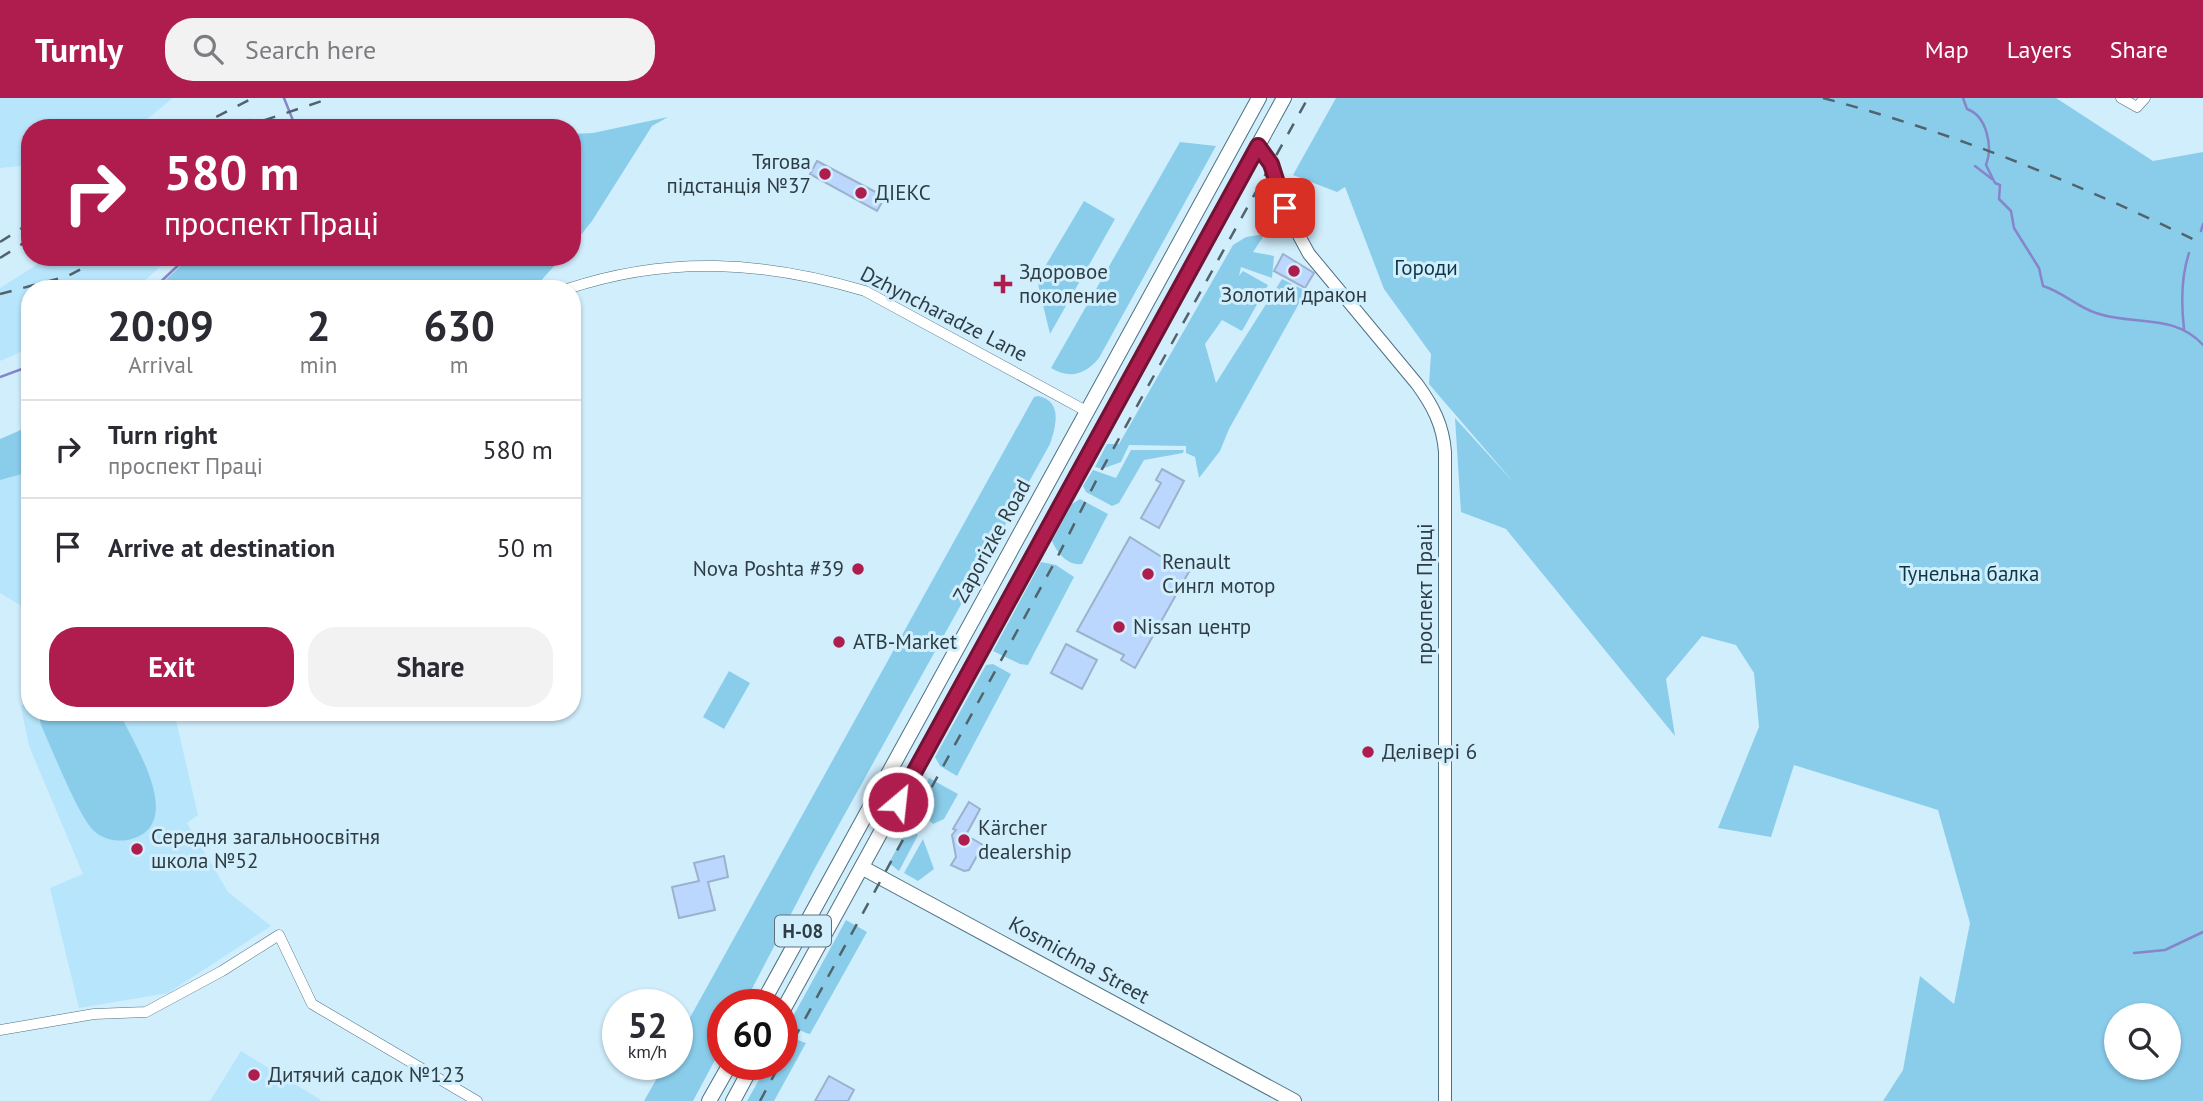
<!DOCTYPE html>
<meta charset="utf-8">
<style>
body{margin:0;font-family:"PT Sans",sans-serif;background:#f2f2f3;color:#2b2b33;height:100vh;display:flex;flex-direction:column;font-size:26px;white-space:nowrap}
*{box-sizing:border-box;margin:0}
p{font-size:23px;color:#7c7c81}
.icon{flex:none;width:38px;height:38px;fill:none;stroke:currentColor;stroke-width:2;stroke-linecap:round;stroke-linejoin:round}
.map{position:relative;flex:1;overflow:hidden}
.sheet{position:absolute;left:21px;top:182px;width:560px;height:441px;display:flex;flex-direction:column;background:#fff;border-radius:28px;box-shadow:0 2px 5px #0004}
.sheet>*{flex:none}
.banner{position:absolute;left:21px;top:21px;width:560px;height:147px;border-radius:28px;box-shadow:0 2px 5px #0004;background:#ae1d4e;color:#fff;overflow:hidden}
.controls{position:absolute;left:2104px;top:905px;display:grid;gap:14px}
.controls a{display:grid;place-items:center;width:77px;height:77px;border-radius:50%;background:#fff;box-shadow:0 2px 5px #0004;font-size:35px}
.speed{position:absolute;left:602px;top:891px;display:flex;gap:14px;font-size:35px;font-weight:700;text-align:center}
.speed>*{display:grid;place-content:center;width:91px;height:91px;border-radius:50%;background:#fff;box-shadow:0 2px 5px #0004;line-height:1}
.speed small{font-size:18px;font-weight:400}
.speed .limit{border:10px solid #d22;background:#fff;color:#111}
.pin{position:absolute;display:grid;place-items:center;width:60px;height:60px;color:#fff;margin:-30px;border-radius:14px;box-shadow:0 4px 10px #0006}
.me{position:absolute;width:77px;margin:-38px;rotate:28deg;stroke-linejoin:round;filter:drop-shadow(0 0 5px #0008)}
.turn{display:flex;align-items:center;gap:24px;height:147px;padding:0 28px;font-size:32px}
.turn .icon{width:91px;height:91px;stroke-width:2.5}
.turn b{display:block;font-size:49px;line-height:60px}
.eta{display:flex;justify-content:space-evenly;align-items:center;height:119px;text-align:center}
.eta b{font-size:42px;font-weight:700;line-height:49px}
.button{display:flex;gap:14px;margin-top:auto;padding:14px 28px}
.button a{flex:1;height:80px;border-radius:28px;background:#ae1d4e;color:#fff;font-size:28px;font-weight:700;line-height:80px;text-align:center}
.button a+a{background:#f2f2f3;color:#2b2b33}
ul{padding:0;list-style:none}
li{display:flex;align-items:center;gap:21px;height:98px;padding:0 28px;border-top:2px solid #e1e1e2}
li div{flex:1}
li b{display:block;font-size:26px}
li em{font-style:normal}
header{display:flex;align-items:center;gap:42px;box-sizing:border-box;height:98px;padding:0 35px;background:#ae1d4e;color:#fff}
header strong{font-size:33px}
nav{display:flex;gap:38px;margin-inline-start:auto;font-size:24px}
.search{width:490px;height:63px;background:#f2f2f3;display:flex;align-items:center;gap:18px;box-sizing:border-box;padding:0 24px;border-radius:28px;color:#7c7c81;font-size:26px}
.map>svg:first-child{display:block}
.built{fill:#b7e5fb}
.green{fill:#8acdeb;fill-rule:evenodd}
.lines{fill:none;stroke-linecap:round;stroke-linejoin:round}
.stream{stroke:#8685ca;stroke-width:2.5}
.building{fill:#bbd7fd;stroke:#9db1cd;stroke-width:2}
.minor-casing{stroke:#4f7181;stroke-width:11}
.tertiary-casing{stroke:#4f7181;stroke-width:14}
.secondary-casing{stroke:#4f7181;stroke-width:16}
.primary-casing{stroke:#4f7181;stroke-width:16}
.minor{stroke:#fff;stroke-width:10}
.tertiary{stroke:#fff;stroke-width:12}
.secondary{stroke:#fff;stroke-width:14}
.primary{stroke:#fff;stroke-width:14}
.rail{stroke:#51636b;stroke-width:2.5;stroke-dasharray:12 12;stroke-linecap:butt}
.route-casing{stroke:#711333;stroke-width:18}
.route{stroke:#ae1d4e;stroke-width:12}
.poi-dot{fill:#ae1d4e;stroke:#d1eefd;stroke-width:2.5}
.labels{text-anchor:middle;stroke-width:6;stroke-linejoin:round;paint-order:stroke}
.shield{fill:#d1eefd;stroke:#5f727c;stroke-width:2}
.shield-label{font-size:19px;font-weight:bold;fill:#2e3d44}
.poi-label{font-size:21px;fill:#2e3d44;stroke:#d1eefd;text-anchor:start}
.park-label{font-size:21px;fill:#0d3747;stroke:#d1eefd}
.street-label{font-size:21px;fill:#2e3d44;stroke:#d1eefd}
</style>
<header>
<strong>Turnly</strong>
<div class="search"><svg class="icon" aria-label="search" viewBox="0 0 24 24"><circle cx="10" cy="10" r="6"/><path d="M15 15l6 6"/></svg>Search here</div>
<nav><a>Map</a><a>Layers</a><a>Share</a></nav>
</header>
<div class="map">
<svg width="2203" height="1003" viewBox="0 0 2203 1003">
<rect width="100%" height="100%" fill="#d1eefd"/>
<path class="built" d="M0,0H173L136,30H30V67L0,70Z
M49,159H170L136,191H30V250L0,263V190Z
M30,374V513L0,495V382Z
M30,594V614H174L198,717L187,725L228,794L271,828L168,895L79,910L50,790L83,776L29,648L21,609Z
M241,953L321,1002L320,1003H210Z"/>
<path class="green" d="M1336,0H2056L2153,63L2203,54V1003H1883L1903,972L1920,878L1954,906L1970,825L1938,712L1794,667L1771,739L1718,730L1759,629L1754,575L1736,547L1702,538L1666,581L1675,638L1506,431L1461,414L1455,320L1515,386L1429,286L1431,256L1384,191L1345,89L1337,94L1293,77ZM2116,917H2168V970H2116Z
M668,19L652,28L592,123L572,148V36L593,35Z
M1180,44L1216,48L1099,260C1085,277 1070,281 1051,270Z
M1084,103L1115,121L1050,236L1037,182Z
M1265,136L1253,154L1274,158L1272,180L1241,169L1239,178L1243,173L1268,187L1242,233L1222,222L1205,246L1216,285L1282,181L1306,193L1229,331L1220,353L1199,380L1195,359L1186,355V348L1129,347L1121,364L1102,371L1095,369L1107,346H1119L1233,147L1246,139Z
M190,159H562L539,185L529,191H156Z
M1038,298C1063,303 1056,328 1050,346L816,768L744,906H723V947L693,1003H644L665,966H677V943L1034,299Z
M30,328V374L0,382V341Z
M1131,352H1184L1183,355L1144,362L1119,405L1112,408L1086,394L1083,388L1093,372L1116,380Z
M1080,401L1108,416L1082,466C1068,468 1057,455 1052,443L1072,406Z
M1041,464L1056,467L1074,479L1028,567L1020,566L993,553Z
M993,566L1011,576L957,678L940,668L935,659L986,567Z
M729,573L750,585L724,631L703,619Z
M38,614H119C133,645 189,728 128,742C115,744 102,741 93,732C77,715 52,651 41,627Z
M929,680L958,696L944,721L933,726L916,709Z
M909,728L918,737L899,773L889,765Z
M923,741L934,771L918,783L904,775Z
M846,822L867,834L810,936C802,934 793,930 791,922Z
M784,937L806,945L774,1003H747L768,966H782Z"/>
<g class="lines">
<path class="stream" d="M284,0L296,30
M1963,0L1967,11C1987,18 1993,49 1986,67L1995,85L2000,87L1999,101L2011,113L2014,130L2039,170L2043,188C2063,194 2077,209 2096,215C2133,228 2175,215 2203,247
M1975,68L1992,81
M2201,133L2203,126
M153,191L187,159
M2184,231C2181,205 2181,179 2189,155
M0,279L30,268
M2134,855L2165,852L2203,834"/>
</g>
<path class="building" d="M817,63L885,99L877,113L810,76Z
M1283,156L1314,175L1305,190L1274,173Z
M1162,371L1184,383L1159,430L1141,420L1161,385L1156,382Z
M1130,439L1173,466L1176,461L1191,470L1135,570L1121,562L1124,557L1077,533Z
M1066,546L1097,562L1082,591L1051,575Z
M969,704L980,711L966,737L983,747L969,772L964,773L951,767L956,759L952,737L956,732L953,731Z
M724,758L728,779L708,784L715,812L679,820L672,789L699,783L694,765Z
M829,978L854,992L848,1003H815Z"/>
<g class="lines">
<defs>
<path id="minor" d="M2121,0L2137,9L2145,0
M567,191C669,157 763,163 865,193L1088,314
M0,932L94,916L146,914L222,873L279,837L312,906L477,1003"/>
<path id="tertiary" d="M1258,48L1271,66L1291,123L1309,156L1417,286C1433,308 1443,327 1445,354V1003"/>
<path id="secondary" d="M863,770L1294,1003"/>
<path id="primary" d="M762,906L1259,0
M782,914L1284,0
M709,1003L730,966
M733,1003L753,966"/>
</defs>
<use href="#minor" class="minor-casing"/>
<use href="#tertiary" class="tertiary-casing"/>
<use href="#secondary" class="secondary-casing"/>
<use href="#primary" class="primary-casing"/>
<use href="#minor" class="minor"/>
<use href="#tertiary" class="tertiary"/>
<use href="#secondary" class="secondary"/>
<use href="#primary" class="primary"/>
<path class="rail" d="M1823,0C1955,35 2080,86 2203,146
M195,30L253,0
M216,30L250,22
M241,30L331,0
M0,144L30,125
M0,160L30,141
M0,196L68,178L104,159
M782,963L1057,460L1101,373L1308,0
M760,1003L780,966"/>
</g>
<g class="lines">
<defs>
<path id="route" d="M898,704L1258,48L1271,66L1285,110"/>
</defs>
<use href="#route" class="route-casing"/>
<use href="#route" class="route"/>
</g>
<g class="poi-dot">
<circle cx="825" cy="76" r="7"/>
<circle cx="861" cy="95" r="7"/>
<circle cx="1294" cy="173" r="7"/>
<path d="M999.5 175.5h7v7h7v7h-7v7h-7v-7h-7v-7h7z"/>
<circle cx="858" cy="471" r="7"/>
<circle cx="1148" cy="476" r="7"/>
<circle cx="1119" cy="529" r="7"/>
<circle cx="839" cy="544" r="7"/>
<circle cx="1368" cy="654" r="7"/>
<circle cx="964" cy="742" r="7"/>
<circle cx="137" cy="751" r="7"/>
<circle cx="254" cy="977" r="7"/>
</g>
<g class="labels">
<rect class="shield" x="775" y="817.5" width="56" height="31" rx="5"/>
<g class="shield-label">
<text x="803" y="840">Н-08</text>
</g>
<g class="poi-label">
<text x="811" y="71" text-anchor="end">Тягова<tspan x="811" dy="24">пiдстанцiя №37</tspan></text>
<text x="875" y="102">ДІЕКС</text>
<text x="1019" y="181">Здоровое<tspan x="1019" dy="24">поколение</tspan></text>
<text x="1294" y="204" text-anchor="middle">Золотий дракон</text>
<text x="1162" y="471">Renault<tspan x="1162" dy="24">Сингл мотор</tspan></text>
<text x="844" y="478" text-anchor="end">Nova Poshta #39</text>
<text x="1133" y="536">Nissan центр</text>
<text x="853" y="551">ATB-Market</text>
<text x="1382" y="661">Делівері 6</text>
<text x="978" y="737">Kärcher<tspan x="978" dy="24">dealership</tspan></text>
<text x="151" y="746">Середня загальноосвітня<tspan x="151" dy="24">школа №52</tspan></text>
<text x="268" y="984">Дитячий садок №123</text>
</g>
<g class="park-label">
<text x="1426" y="177">Городи</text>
<text x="1969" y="483">Тунельна балка</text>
</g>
<g class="street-label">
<text transform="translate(944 216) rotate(27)" y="7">Dzhyncharadze Lane</text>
<text transform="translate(992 443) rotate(-61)" y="7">Zaporizke Road</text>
<text transform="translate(1425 496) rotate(-90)" y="7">проспект Праці</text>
<text transform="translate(1079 862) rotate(29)" y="7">Kosmichna Street</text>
</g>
</g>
</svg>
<div class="controls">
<a><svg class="icon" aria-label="search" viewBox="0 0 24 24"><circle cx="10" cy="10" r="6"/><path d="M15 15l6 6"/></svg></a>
</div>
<div class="speed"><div>52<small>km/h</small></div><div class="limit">60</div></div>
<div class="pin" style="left:1285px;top:110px;background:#d93025"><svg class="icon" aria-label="arrive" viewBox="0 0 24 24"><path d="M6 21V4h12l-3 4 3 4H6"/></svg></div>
<svg class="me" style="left:898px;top:704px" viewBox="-20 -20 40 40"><circle r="17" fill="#ae1d4e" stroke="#fff" stroke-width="3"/><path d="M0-11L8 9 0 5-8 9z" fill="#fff"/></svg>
<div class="banner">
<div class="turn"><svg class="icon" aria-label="right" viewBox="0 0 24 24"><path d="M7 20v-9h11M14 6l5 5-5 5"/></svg><div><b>580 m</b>проспект Праці</div></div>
</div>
<section class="sheet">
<div class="eta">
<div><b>20:09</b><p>Arrival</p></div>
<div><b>2</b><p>min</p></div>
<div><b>630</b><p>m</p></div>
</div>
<ul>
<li><svg class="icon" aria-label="right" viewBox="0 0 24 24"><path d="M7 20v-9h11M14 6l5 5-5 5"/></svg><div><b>Turn right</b><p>проспект Праці</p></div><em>580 m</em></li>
<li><svg class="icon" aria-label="arrive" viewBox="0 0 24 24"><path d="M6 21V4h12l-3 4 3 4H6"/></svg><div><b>Arrive at destination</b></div><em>50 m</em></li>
</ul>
<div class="button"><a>Exit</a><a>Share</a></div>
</section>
</div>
